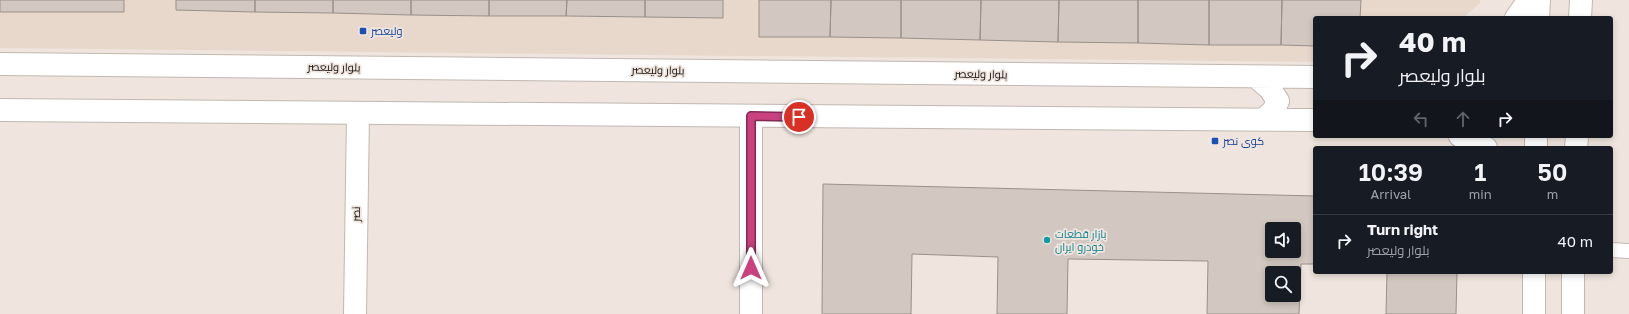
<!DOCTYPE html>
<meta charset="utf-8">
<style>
body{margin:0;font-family:"Golos Text",Cairo,sans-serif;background:#242831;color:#f1f3f6;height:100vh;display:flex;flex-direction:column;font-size:15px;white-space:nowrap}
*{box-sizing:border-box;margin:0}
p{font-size:13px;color:#9ea1a6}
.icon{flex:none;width:22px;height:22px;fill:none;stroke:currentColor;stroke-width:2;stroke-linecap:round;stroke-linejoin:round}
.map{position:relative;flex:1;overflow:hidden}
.sheet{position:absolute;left:1313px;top:146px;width:300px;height:128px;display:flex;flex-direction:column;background:#171b24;border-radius:4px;box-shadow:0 2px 6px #0003}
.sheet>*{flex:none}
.guide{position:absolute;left:1313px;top:16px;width:300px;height:122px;border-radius:4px;box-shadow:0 2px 6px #0003;background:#171b24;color:#f1f3f6;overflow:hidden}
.tools{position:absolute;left:1265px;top:222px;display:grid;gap:8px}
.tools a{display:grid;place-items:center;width:36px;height:36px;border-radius:4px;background:#171b24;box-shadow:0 2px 6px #0003;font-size:20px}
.pin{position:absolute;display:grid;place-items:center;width:34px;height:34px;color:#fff;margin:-17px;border:2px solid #fff;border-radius:50%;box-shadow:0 1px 4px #0007}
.me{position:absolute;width:44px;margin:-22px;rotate:0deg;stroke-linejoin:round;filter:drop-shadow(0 0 3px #0008)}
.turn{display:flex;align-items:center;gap:14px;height:84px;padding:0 20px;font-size:18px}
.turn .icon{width:52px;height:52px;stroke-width:2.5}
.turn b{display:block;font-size:28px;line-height:34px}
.lanes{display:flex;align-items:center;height:38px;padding:0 20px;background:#0003;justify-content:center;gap:20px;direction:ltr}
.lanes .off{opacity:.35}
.eta{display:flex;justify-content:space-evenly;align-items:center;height:68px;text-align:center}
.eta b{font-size:24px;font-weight:600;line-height:28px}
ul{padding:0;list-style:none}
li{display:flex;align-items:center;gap:12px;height:52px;padding:0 20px;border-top:1px solid #363941}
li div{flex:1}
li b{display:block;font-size:15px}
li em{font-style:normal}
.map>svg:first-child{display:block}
.built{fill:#e8d8cc}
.building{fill:#d2c8c1;stroke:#99908a;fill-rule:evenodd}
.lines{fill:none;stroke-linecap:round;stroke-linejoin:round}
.lane-casing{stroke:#c1b8b1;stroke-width:16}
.street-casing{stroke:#c1b8b1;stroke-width:24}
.secondary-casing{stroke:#c1b8b1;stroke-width:24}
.primary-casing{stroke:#c1b8b1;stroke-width:24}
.lane{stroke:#fff;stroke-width:14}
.street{stroke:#fff;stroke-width:22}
.secondary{stroke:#fff;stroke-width:22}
.primary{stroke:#fff;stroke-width:22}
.route-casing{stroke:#832a52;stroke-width:10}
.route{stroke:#c9417e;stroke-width:7}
.transit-dot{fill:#1a4fb4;stroke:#efe5de;stroke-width:1.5}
.culture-dot{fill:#0f9aa8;stroke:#efe5de;stroke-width:1.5}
.labels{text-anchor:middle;stroke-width:3.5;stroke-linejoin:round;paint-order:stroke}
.transit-label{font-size:11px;fill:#164399;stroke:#efe5de;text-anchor:start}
.street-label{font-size:11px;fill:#120f0d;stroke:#efe5de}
.culture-label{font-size:11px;fill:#0d838f;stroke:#efe5de;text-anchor:start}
</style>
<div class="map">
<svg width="1629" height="314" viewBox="0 0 1629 314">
<rect width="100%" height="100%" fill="#efe5de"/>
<path class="built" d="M0,0H1480V3L1463,18H1315V62L0,48Z"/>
<path class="building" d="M0,0H124V12H0Z
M176,0H255V12L176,10Z
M255,0H333V13L255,12Z
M333,0H411V15L333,13Z
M411,0H489V16L411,15Z
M489,0H567L566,16H489Z
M567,0H645V17L566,16Z
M645,0H723V18L645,17Z
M759,0H831L830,37H759Z
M831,0H901V38L830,37Z
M901,0H981L980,40L901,38Z
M981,0H1059L1058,42L980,40Z
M1059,0H1138V43L1058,42Z
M1138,0H1209V45L1138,43Z
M1209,0H1282L1281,45H1209Z
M1282,0H1361L1360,18H1315V46L1281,45Z
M823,184L1315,196V264H1301L1299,314H1207L1208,261L1068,259L1067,314H997L998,257L912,254L911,314H822ZM1272,229H1294V251H1272ZM1272,273H1294V295H1272Z
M1387,272H1457L1456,314H1386Z"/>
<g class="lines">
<defs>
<path id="lane" d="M1611,250L1629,251"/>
<path id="street" d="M751,116V314
M355,314L358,114"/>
<path id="secondary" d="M1516,18L1529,0
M0,64L1315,77
M1256,77L1270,89L1278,101L1273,111L1263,120
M0,110L1315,120
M1460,136L1486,148"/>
<path id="primary" d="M1538,18L1539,0
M1580,18L1581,0
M1536,148V136
M1576,148L1577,136
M1534,272V314
M1573,314V272"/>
</defs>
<use href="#lane" class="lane-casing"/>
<use href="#street" class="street-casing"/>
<use href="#secondary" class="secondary-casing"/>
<use href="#primary" class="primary-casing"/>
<use href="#lane" class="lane"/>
<use href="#street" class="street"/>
<use href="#secondary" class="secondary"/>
<use href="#primary" class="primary"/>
</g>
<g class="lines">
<defs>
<path id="route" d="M751,268V116L799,117"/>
</defs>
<use href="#route" class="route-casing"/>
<use href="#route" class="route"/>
</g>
<g class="transit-dot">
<rect x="359" y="27" width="8" height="8" rx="2"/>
<rect x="1211" y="137" width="8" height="8" rx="2"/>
</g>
<circle class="culture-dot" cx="1047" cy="240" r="4"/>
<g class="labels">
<g class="transit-label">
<text x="371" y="35">ولیعصر</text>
<text x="1223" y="145">کوی نصر</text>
</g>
<g class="street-label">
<text transform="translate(334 67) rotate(1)" y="4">بلوار ولیعصر</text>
<text transform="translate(658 70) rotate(1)" y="4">بلوار ولیعصر</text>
<text transform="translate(981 74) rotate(1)" y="4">بلوار ولیعصر</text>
<text transform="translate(356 214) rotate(-89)" y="4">نصر</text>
</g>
<g class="culture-label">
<text x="1055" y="238">بازار قطعات<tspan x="1055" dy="13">خودرو ایران</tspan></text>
</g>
</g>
</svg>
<div class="tools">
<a><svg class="icon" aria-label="sound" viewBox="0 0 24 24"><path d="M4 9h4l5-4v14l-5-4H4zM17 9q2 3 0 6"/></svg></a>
<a><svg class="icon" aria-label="search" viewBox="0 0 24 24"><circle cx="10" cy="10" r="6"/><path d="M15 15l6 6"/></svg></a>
</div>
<div class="pin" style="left:799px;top:117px;background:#d93025"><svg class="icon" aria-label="arrive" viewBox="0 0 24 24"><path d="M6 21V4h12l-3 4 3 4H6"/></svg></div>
<svg class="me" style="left:751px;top:268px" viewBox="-20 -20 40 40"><path d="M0-17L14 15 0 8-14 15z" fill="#c9417e" stroke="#fff" stroke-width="4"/></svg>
<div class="guide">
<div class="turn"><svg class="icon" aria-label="right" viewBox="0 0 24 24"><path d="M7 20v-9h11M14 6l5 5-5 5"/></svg><div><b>40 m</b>بلوار ولیعصر</div></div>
<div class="lanes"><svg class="icon off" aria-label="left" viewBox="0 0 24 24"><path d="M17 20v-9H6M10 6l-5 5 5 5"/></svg><svg class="icon off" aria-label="ahead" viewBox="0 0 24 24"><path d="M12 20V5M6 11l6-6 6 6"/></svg><svg class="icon" aria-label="right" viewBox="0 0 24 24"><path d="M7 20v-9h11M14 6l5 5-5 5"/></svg></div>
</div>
<section class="sheet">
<div class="eta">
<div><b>10:39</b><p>Arrival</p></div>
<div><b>1</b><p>min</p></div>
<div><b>50</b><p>m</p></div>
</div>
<ul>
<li><svg class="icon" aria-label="right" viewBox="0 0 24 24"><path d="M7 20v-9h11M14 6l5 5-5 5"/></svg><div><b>Turn right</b><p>بلوار ولیعصر</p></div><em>40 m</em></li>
</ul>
</section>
</div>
